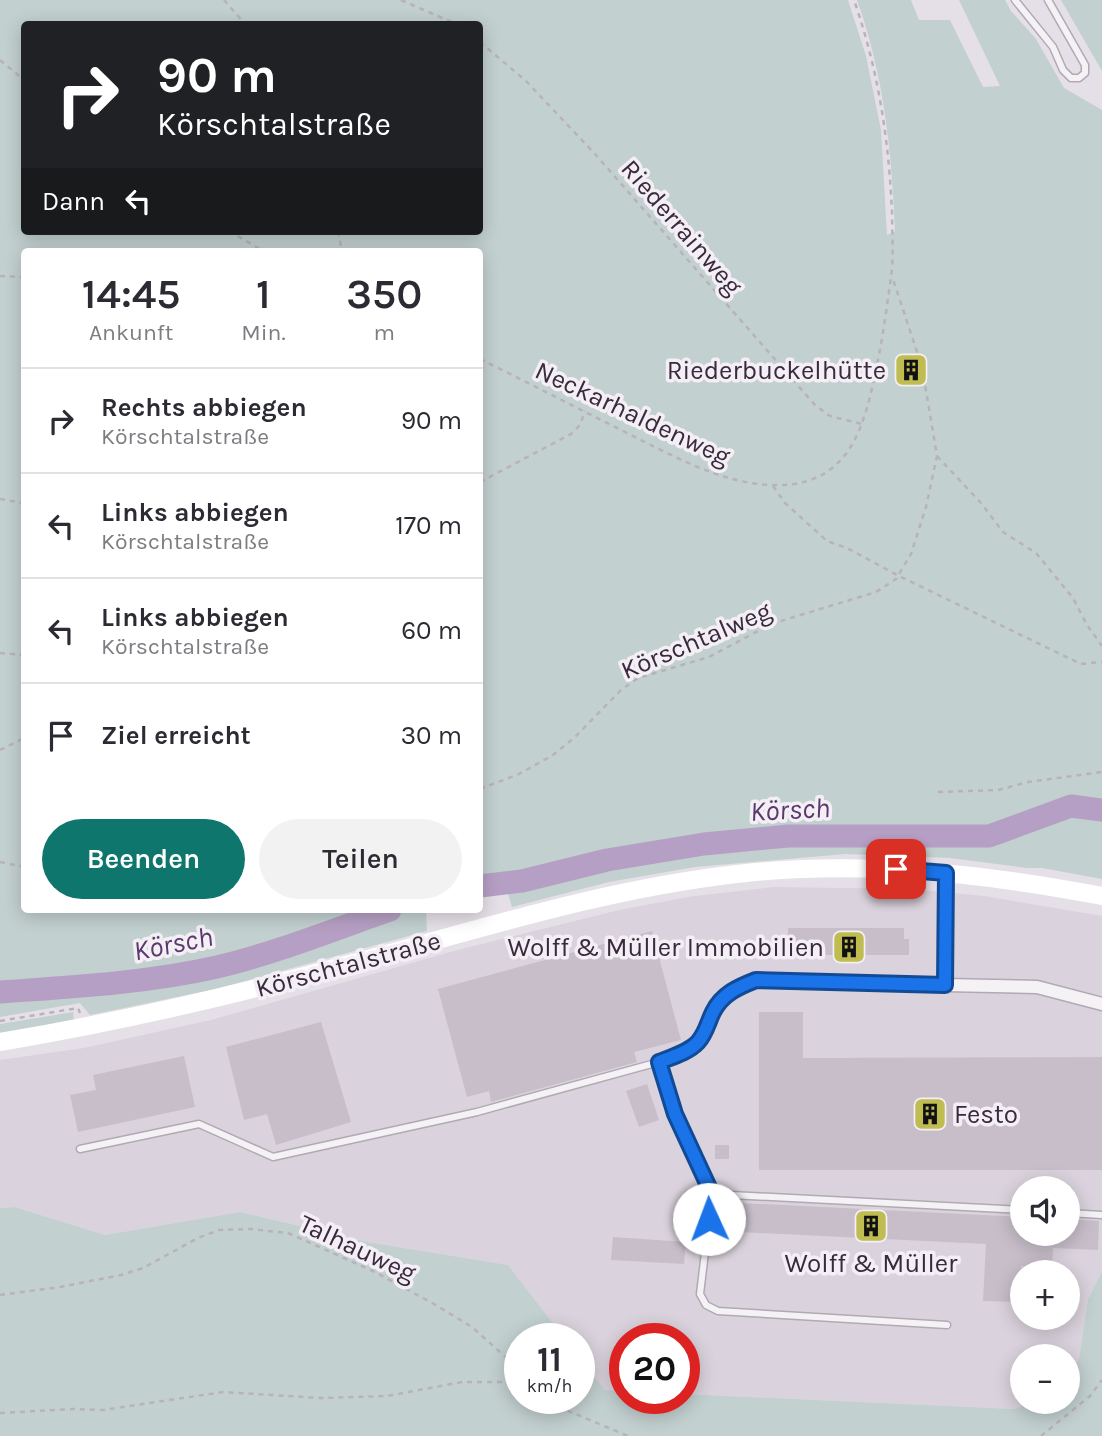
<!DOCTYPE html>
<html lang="de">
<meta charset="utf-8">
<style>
body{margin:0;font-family:Karla,sans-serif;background:#f2f2f3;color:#2b2b33;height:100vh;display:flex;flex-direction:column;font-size:26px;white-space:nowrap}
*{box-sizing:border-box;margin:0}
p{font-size:23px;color:#7c7c81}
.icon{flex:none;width:38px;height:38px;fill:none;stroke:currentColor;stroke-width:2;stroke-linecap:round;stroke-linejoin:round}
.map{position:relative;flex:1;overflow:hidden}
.drawer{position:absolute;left:21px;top:248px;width:462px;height:665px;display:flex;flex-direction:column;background:#fff;border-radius:7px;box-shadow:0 4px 18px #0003}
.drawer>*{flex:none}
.banner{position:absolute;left:21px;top:21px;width:462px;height:214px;border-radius:7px;box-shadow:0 4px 18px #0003;background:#202124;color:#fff;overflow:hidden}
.buttons{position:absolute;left:1010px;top:1176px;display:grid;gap:14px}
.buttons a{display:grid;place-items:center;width:70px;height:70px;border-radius:50%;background:#fff;box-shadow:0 4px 18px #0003;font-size:35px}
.speed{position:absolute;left:504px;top:1323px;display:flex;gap:14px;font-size:35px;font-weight:700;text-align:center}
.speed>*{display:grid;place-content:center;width:91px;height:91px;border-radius:50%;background:#fff;box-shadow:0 4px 18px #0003;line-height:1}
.speed small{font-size:18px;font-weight:400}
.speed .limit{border:10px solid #d22;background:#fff;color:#111}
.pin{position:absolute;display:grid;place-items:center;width:60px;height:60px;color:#fff;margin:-30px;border-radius:14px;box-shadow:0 4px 10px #0006}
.me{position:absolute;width:77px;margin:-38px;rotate:358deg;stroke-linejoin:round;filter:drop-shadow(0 0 5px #0008)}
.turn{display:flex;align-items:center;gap:24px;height:147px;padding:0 21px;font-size:32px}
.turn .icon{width:91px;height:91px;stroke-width:2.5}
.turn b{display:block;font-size:49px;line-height:60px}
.then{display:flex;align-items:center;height:66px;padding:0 21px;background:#0003;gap:14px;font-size:26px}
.eta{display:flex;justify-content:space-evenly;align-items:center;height:119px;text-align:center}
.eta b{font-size:42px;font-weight:600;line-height:49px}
.action{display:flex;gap:14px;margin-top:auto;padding:14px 21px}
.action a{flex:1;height:80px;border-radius:42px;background:#0f766e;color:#fff;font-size:28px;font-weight:600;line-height:80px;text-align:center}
.action a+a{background:#f2f2f3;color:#2b2b33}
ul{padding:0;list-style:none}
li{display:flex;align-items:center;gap:21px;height:105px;padding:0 21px;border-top:2px solid #e1e1e2}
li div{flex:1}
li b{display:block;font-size:26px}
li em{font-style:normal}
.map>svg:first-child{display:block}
.built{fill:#dad2dc;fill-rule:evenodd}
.green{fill:#c2d0cf;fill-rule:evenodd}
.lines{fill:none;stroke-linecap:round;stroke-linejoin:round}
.river{stroke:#b69fc4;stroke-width:23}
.building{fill:#c7beca}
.service-casing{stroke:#b1a9b4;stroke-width:9}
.minor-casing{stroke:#b1a9b4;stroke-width:15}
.path{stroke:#b9b2bb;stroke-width:2.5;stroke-dasharray:5 5;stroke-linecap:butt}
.service{stroke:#f5f2f6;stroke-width:6}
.minor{stroke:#f5f2f6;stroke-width:12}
.secondary{stroke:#fff;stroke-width:18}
.route-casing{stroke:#114b97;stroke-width:18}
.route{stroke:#1a73e8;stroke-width:12}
.labels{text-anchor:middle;stroke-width:7;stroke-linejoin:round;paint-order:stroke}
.street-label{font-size:26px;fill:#392a3d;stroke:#f3eff5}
.poi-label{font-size:26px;fill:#392a3d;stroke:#f3eff5;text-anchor:end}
.water-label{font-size:28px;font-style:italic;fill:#5c396d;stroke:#f3eff5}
</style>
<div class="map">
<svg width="1102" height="1436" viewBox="0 0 1102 1436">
<rect width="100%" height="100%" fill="#e5e0e7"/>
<path class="built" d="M774,887L911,889L984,896L1102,916V1271L1088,1299L1079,1359L1068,1378V1356H1022V1402H1034L1014,1409L684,1394V1339H625V1391L605,1390L579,1357V1339H565L508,1265L367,1242L240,1212L105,1235L16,1207L0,1208V1060L84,1048L211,1020L454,951L619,910L694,896ZM1022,1188H1068V1234H1022ZM1022,1272H1068V1318H1022Z"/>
<path class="green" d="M0,0H848L866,56L881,130L887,235L895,232C892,153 884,75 857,0H911L919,20H950L983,87L1000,86L959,0H1005L1011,11L1036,39L1064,88L1102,110V879L1042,868H1027L950,858L845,854L695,867L609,882L512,907L506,887L480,893V252H24V910H426L427,931L216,989L90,1015L80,1003L0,1017ZM480,24V231H24V24Z
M1061,0H1102V71Z
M73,1012L74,1022L0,1035V1024Z
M15,1207L105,1235L240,1212L367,1242L508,1265L565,1339H520V1398H579V1357L605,1390L625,1391V1398H684V1394L1014,1409L1034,1402H1068V1378L1079,1359L1088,1299L1102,1271V1436H0V1208Z"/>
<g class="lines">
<path class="river" d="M480,886L522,881L607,860L704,844L788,836H989L1071,806L1102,810
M0,992C73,987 146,983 217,967C276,953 333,930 390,910"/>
</g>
<path class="building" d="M788,928H904V939H909V955H788Z
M652,931L681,1040L634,1052L637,1062L491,1102L489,1091L467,1097L438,989Z
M759,1012H803V1058L1102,1057V1170H759Z
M321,1022L351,1122L276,1145L267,1114L244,1120L226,1047Z
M184,1056L195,1107L78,1132L70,1095L96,1090L93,1075Z
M647,1084L659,1120L639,1127L626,1091Z
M715,1145H729V1159H715Z
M721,1202L1022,1217V1234H1068V1219L1099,1221L1098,1250L1053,1248L1052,1267L1021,1266L1019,1302L983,1301L986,1244L720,1231Z
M613,1237L686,1242L684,1264L611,1260Z"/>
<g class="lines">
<defs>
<path id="service" d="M1015,0L1053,47L1063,70L1071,78H1079L1085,73V65L1048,0
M80,1149L199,1124L273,1157L477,1112L659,1062L675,1114L712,1194L1022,1210
M712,1194L700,1294L706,1305L718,1311L947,1325
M1068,1213L1102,1215"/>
<path id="minor" d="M945,985L1037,987L1102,1004
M659,1062C678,1055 698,1047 707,1028C714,1014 718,1000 730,991C737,986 748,983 756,980L945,985L946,873"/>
</defs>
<use href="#service" class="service-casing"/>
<use href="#minor" class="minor-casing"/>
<path class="path" d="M224,0L245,24
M401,0L456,24
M480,42L526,81L595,154L815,405L830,416L862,424
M0,60L24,80
M229,231L265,252
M338,231L342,252
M0,276L24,277
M480,359C529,383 577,408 627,433C674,456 726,487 781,485C852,483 865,423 877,365C883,336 887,306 891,277C894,256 892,234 892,213C889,140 878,69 854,0
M937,456L981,503L1003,532L1036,553L1073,598L1087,625L1102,646
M480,482L571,434L580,425L585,411
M773,486L785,503L827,541L847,548L899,576L1081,664L1102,662
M0,499L24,503
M0,653L24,655
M0,750L24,738
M480,789L519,774L553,755L575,737L621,690L638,678L709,657L771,624L876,592L896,579L911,554L926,507L937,456L922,367L893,279
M938,792L998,790L1028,782L1102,772
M0,862L24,867
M0,1021L78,1008L80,1013
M0,1295L60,1287L121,1275L143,1268L198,1238L219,1230L250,1229L288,1233L375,1272L434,1304L472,1327L520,1370
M552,1398L566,1410L628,1436
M0,1413L73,1409L103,1410L223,1392L321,1398L387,1396L462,1382H520
M1041,1436L1090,1396L1102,1380"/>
<use href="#service" class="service"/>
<use href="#minor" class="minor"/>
<path class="secondary" d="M0,1042C119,1022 236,995 353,963C480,929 605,889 737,874C859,860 982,873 1102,896"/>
</g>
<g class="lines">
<defs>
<path id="route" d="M709,1219L712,1194L675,1114L659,1062C672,1057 689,1052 698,1042C706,1033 708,1022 713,1012C722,994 738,987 756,980L945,985L946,873L896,869"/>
</defs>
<use href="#route" class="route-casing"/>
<use href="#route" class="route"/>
</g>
<defs>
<symbol id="building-square" viewBox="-11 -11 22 22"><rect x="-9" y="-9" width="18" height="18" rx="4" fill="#bfbc52" stroke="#f3eff5"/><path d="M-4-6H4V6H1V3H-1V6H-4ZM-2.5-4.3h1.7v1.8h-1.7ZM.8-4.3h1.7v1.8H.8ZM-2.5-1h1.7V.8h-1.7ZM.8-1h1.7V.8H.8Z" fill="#111"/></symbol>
</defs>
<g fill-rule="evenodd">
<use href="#building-square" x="892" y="351" width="38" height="38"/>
<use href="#building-square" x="830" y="928" width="38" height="38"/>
<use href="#building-square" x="911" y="1095" width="38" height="38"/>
<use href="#building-square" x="852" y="1207" width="38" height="38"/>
</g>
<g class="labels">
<g class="street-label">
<text transform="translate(682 227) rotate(49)" y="9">Riederrainweg</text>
<text transform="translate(633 413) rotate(25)" y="9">Neckarhaldenweg</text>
<text transform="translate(696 640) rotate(-23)" y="9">Körschtalweg</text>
<text transform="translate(348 964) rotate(-15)" y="9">Körschtalstraße</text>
<text transform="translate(358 1248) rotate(25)" y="9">Talhauweg</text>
</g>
<g class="poi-label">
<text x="886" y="379">Riederbuckelhütte</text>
<text x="824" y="956">Wolff &amp; Müller Immobilien</text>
<text x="954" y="1123" text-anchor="start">Festo</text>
<text x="871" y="1272" text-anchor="middle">Wolff &amp; Müller</text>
</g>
<g class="water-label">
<text transform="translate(790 809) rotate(-3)" y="10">Körsch</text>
<text transform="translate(173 943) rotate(-11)" y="10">Körsch</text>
</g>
</g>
</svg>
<div class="buttons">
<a><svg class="icon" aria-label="sound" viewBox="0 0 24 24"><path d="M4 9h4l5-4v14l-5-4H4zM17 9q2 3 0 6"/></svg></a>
<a>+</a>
<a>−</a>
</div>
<div class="speed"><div>11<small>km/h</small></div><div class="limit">20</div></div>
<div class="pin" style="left:896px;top:869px;background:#d93025"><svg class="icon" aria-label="arrive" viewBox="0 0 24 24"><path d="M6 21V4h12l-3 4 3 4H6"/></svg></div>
<svg class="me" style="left:709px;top:1219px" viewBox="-20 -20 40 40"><circle r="19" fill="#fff"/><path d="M0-13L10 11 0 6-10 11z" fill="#1a73e8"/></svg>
<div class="banner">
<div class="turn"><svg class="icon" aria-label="right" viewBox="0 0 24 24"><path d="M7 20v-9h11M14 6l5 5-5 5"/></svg><div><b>90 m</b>Körschtalstraße</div></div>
<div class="then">Dann<svg class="icon" aria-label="left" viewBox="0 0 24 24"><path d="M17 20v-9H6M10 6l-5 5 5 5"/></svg></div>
</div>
<section class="drawer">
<div class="eta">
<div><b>14:45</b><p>Ankunft</p></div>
<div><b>1</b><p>Min.</p></div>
<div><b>350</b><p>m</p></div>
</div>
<ul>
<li><svg class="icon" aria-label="right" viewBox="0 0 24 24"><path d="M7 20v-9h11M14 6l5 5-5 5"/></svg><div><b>Rechts abbiegen</b><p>Körschtalstraße</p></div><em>90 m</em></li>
<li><svg class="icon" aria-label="left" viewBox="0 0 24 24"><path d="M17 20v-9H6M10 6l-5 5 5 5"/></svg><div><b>Links abbiegen</b><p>Körschtalstraße</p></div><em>170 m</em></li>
<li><svg class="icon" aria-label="left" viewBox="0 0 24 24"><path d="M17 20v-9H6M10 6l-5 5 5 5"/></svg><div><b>Links abbiegen</b><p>Körschtalstraße</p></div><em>60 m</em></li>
<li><svg class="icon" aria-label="arrive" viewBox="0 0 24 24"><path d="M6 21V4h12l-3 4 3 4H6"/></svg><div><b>Ziel erreicht</b></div><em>30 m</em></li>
</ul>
<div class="action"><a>Beenden</a><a>Teilen</a></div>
</section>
</div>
